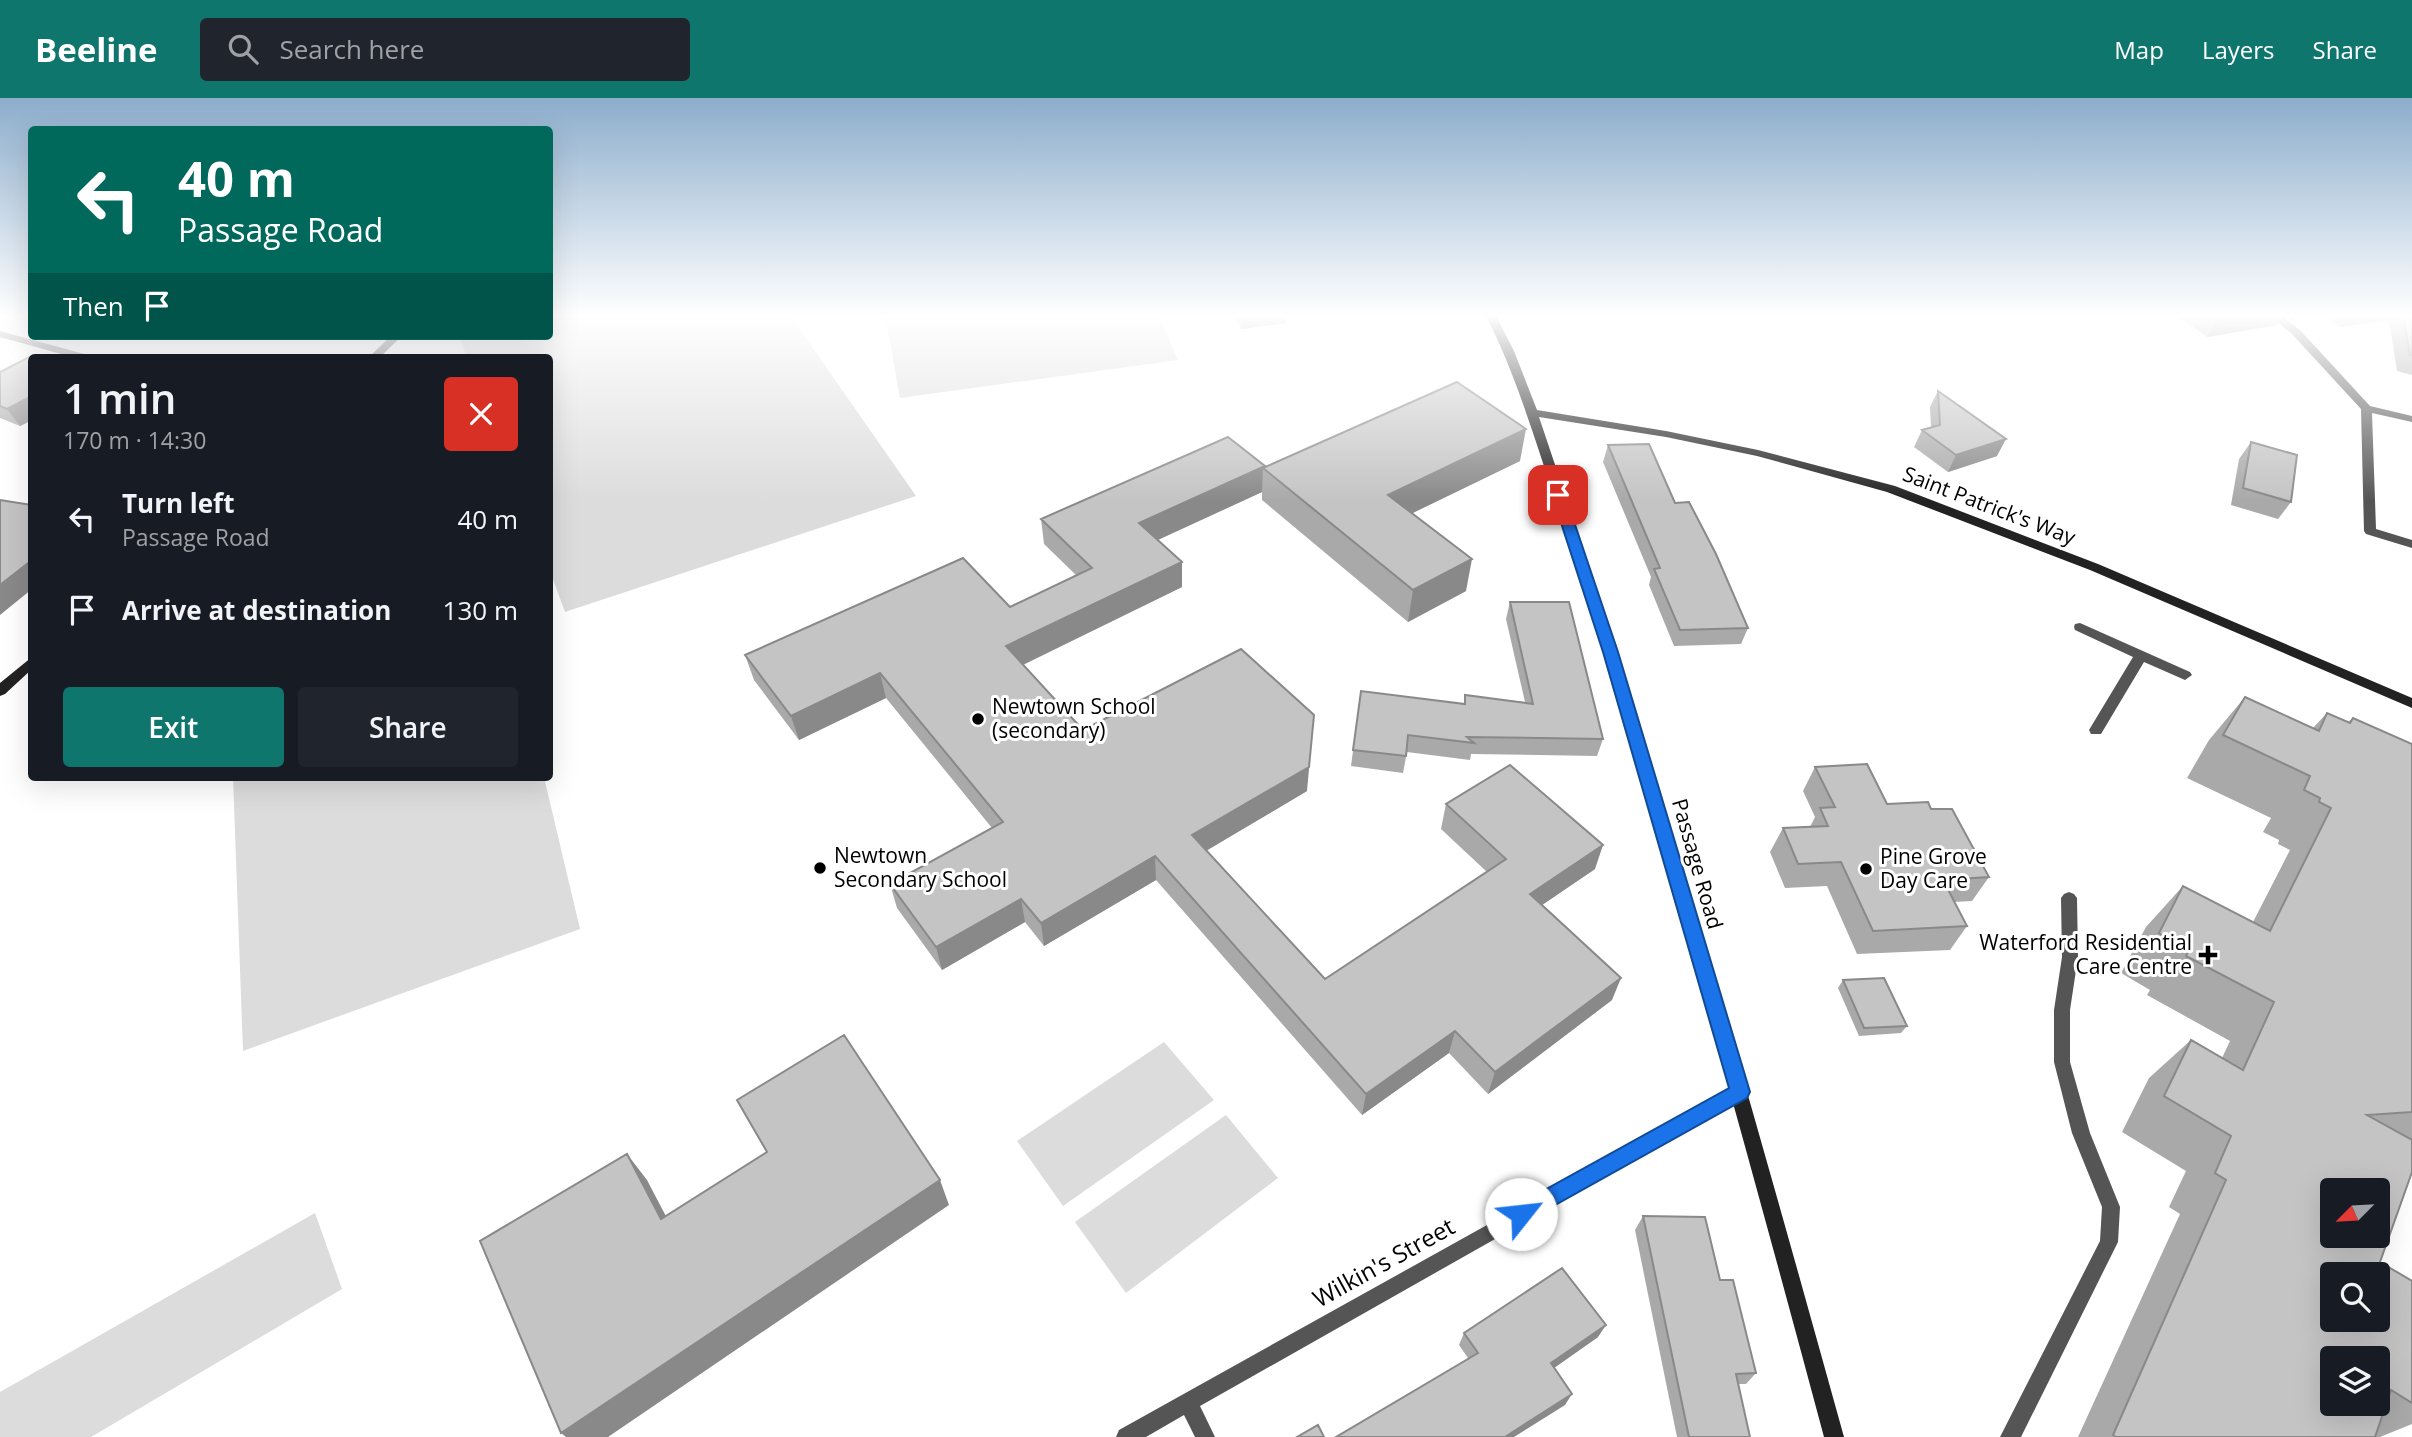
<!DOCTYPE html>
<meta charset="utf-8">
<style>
body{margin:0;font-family:"Open Sans",sans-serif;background:#20242c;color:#f1f3f6;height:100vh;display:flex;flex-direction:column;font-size:26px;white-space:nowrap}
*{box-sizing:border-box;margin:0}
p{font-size:23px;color:#9ea1a6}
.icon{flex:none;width:38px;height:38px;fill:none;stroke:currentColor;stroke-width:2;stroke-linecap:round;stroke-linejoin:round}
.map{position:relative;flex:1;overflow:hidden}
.sheet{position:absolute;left:28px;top:256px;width:525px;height:427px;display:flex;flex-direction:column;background:#171b24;border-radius:7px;box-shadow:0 7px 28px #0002}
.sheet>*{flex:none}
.banner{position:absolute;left:28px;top:28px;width:525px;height:214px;border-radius:7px;box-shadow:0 7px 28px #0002;background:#00695c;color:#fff;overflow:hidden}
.needle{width:46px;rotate:246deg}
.buttons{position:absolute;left:2320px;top:1080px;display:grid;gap:14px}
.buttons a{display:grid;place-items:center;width:70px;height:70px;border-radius:7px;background:#171b24;box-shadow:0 7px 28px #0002;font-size:35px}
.pin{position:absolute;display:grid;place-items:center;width:60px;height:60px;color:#fff;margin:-30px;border-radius:14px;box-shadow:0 4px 10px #0006}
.me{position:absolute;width:77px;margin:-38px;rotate:61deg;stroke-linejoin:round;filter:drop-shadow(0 0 5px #0008)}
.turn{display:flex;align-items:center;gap:24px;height:147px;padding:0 35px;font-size:32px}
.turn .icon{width:91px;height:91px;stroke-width:2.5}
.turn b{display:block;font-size:49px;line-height:60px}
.then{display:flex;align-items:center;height:66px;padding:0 35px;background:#0003;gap:14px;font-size:26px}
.round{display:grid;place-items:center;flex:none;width:74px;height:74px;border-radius:7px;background:#20242c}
.head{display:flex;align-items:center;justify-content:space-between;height:119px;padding:0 35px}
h1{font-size:42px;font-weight:600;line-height:52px}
.action{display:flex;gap:14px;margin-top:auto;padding:14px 35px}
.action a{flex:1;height:80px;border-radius:7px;background:#0f766e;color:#fff;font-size:28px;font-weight:600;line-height:80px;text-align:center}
.action a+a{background:#20242c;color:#f1f3f6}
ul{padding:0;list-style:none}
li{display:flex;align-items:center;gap:21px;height:91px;padding:0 35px}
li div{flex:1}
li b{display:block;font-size:26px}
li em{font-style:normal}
header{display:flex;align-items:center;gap:42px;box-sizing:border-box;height:98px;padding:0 35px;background:#0f766e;color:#fff}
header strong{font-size:33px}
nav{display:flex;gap:38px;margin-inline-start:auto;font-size:24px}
.search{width:490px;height:63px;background:#20242c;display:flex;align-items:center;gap:18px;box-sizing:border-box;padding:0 24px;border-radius:7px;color:#9ea1a6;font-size:26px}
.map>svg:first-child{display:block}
.green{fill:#dcdcdc}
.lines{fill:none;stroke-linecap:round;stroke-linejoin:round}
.service{fill:#555;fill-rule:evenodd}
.minor{fill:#555;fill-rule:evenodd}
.secondary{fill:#222;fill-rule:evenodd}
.wall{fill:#a9a9a9}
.shaded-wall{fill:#898989}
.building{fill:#c4c4c4;stroke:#898989;stroke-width:2;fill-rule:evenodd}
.route{fill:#1a73e8;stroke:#114b97;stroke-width:2}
.poi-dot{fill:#000;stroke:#fff;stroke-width:2.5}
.labels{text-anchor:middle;stroke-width:6;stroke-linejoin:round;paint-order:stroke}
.street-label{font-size:21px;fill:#000;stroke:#fff}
.poi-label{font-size:21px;fill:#000;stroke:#fff;text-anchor:start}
.near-street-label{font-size:24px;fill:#000;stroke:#fff}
</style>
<header>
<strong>Beeline</strong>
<div class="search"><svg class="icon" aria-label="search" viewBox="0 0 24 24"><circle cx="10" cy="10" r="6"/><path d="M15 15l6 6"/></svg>Search here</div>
<nav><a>Map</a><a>Layers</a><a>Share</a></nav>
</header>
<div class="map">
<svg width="2412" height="1339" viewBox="0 0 2412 1339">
<rect width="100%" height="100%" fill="#fff"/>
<path class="green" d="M550,216H789L916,398L565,514L550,473V259H467L459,238H550Z
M885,216H1158L1178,262L900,300Z
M233,679H544L580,831L243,953Z
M1164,944L1214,1002L1063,1108L1017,1043Z
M1226,1017L1278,1080L1126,1195L1075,1124Z
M315,1115L342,1191L91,1339H0V1294Z"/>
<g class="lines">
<path class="service" d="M2080,525L2190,574L2192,577L2185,582L2144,564L2101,636H2091L2089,632L2133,559L2075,532L2074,529L2075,526Z
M2069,794L2074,796L2077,800L2078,859L2070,912V964L2090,1035L2120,1109L2118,1144L2021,1339H2000L2100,1143L2102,1109L2072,1035L2054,964V912L2062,859L2061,800L2064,796Z"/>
<path class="minor" d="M2268,216H2279L2300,232L2370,308L2412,318V324L2372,315L2376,431L2412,442V450L2366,436L2364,433L2361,311L2292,236Z
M0,233L88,257L89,259H72L0,239Z
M1740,986L1746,989L1748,994L1746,999L1200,1308L1215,1339H1195L1184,1317L1146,1339H1116L1119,1332Z"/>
<path class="secondary" d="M1485,216H1495L1514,253L1537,312L1666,333L1758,352L1895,388L2098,466L2412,600V610L2090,472L1887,394L1757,358L1666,339L1539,319C1653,656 1749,997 1844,1339H1824C1763,1111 1700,884 1635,657C1610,570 1582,484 1554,398C1533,336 1515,274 1485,216Z
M391,238H402L380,259H369Z
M32,559V571L5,596L0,598V585Z"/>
</g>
<path class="wall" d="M1234,216H1286V225L1241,231Z
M2175,216H2298L2293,223L2284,216L2277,227L2207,239Z
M2322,216H2412V277L2397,273L2389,222L2340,229Z
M32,259V322L20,328L0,320V274Z
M1938,293L1997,358L1948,374L1914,349L1922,332L1931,329L1930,309Z
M2251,344L2291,404L2278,421L2231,407L2239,361Z
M1608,347L1675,405L1748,530L1741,546L1674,548L1649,487L1651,479L1603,364Z
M1520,363L1412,415L1466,493L1408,524L1262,402V394L1158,442L1182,489L1023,567L1083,632L1307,693L1206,753L1325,881L1487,774L1441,731L1446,706L1595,771L1542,807L1612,902L1488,996L1449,955L1362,1017L1156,782L1044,848L1025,824L942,872L897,810L890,786L992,730L886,600L799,642L754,582L745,557L1010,509L1076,477L1044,446L1041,421L1265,369Z
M1510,504L1603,641L1597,658L1471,656L1470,662L1407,654L1403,675L1351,668L1361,593L1464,606L1465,597L1525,604L1506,521Z
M2245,599L2313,630L2327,615L2348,624L2353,620L2412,646V1074L2380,1164L2412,1183V1326L2380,1339H2078L2180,1116L2169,1109L2186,1073L2122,1034L2149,980L2191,942L2222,960L2230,943L2147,897L2150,892L2121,875L2146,829L2183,788L2253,824L2290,752L2278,746L2279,742L2263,734L2271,720L2187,680L2209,642Z
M1815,669L1887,706L1931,711L1989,779L1972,803L1954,804L1967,828L1950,852L1857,856L1827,788L1785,790L1770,754L1783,730L1810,729L1815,719L1803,693Z
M1843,882L1907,928L1901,935L1859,938L1838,890Z
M1643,1118L1720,1182L1756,1275L1746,1286H1738L1750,1339H1677L1635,1132Z
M1464,1235L1598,1239L1554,1270L1565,1307L1468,1260L1459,1247Z"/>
<path class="shaded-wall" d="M1241,216H1286V225L1241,231Z
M2256,216H2284L2277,227L2207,239L2218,222Z
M2349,216H2394L2389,222L2340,229Z
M32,298V322L20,328L7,311Z
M1526,331L1520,363L1384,429L1388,397Z
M2006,341L1997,358L1948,374L1956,357Z
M1265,368L1263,370L1262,394L1140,450L1139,425Z
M1472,461L1466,493L1408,524L1413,492Z
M32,462V491L0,517V487Z
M1182,464V489L1010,573L1006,548Z
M880,575L886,600L799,642L791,618Z
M1314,617L1307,693L1192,761V737Z
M1603,747L1595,771L1523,820L1530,796Z
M1155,758L1156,782L1044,848L1041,825Z
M1021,801L1025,824L942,872L936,849Z
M1621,880L1612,902L1488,996L1495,974Z
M1455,933L1449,955L1362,1017L1366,996Z
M627,1056L647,1082L680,1145L661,1121Z
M940,1082L949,1107L608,1339H566L561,1335Z
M1606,1227L1598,1239L1544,1277L1551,1265Z
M1572,1296L1565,1307L1514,1339H1505Z"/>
<path class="building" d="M2208,216H2256L2218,222Z
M2403,216H2412V257H2410Z
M33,257L37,259H32V298L7,311L0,308V274Z
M1457,284L1526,331L1388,397L1472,461L1413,492L1263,370Z
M1938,293L2006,341L1956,357L1922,332L1940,327Z
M1228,339L1265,368L1139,425L1182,464L1006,548L1083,632L1241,551L1314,617L1309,669L1192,737L1325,881L1506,761L1446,706L1510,667L1603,747L1530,796L1621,880L1495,974L1455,933L1366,996L1155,758L1041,825L1021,801L936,849L890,786L1003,724L880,575L791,618L745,557L963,460L1010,509L1092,470L1041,421Z
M2251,344L2297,357L2291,404L2243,390Z
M1649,346L1675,405L1689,404L1716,456L1748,530L1680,532L1654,471L1660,470L1608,347Z
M0,402L32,407V462L0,487Z
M1510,504H1569L1603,641L1467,639L1474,645L1408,637L1406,658L1353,652L1361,593L1465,606V597L1533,606Z
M2245,599L2319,633L2327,615L2350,625L2353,620L2412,646V1014L2367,1017L2412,1042V1074L2380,1164L2412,1183V1305L2391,1292L2375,1339H2116L2113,1337L2226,1082L2215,1075L2231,1038L2164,998L2191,942L2243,972L2274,904L2186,858L2189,852L2159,835L2183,788L2270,833L2331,710L2319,704L2320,700L2304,692L2310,678L2223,637ZM2333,1092H2378V1138H2333ZM2333,1176H2378V1222H2333ZM2333,1260H2378V1306H2333Z
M1867,666L1887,706L1928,704L1931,711H1952L1989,779L1943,782L1967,828L1873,833L1841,764L1798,766L1783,730L1828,728L1820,710L1835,709L1815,669Z
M1884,880L1907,928L1864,930L1843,882Z
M844,937L940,1082L561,1335L480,1143L627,1056L661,1121L767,1054L737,1002Z
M1643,1118L1705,1119L1720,1182H1733L1756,1275L1736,1276L1750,1339H1689Z
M1562,1170L1606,1227L1551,1265L1572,1296L1505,1339H1336L1478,1255L1464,1235Z
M1318,1327L1324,1339H1297Z"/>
<linearGradient id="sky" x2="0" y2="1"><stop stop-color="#8cadcc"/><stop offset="0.54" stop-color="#fff"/><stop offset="1" stop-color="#fff" stop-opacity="0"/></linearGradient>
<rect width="2412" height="403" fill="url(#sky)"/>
<path class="route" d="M1558,393L1565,397L1618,554L1750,994L1747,1000L1521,1126L1514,1123L1511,1116L1514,1109L1729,990L1603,554L1552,397Z"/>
<g class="poi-dot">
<circle cx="978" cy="621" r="7"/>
<circle cx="820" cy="770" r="7"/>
<circle cx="1866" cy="771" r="7"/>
<path d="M2204.5 846.5h7v7h7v7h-7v7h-7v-7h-7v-7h7z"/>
</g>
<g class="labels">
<g class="street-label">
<text transform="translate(1989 408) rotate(21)" y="7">Saint Patrick's Way</text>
<text transform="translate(1697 766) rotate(74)" y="7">Passage Road</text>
</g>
<g class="poi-label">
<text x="992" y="616">Newtown School<tspan x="992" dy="24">(secondary)</tspan></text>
<text x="834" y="765">Newtown<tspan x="834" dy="24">Secondary School</tspan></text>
<text x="1880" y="766">Pine Grove<tspan x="1880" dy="24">Day Care</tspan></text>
<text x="2192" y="852" text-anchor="end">Waterford Residential<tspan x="2192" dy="24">Care Centre</tspan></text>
</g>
<g class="near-street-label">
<text transform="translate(1384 1165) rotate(-29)" y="8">Wilkin's Street</text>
</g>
</g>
</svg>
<div class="buttons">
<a><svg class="needle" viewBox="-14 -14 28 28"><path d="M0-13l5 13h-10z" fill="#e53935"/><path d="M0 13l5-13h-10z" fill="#9ea1a6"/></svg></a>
<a><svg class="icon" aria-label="search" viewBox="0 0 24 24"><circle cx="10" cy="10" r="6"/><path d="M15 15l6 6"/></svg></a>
<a><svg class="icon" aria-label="layers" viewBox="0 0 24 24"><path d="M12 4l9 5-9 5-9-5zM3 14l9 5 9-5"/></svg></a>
</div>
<div class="pin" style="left:1558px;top:397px;background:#d93025"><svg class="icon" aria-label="arrive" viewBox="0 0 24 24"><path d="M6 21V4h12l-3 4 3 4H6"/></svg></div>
<svg class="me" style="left:1521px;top:1116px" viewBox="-20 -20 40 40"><circle r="19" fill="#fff"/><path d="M0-13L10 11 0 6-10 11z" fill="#1a73e8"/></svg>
<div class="banner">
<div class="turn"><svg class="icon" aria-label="left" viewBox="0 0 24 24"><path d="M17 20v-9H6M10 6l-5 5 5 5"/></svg><div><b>40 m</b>Passage Road</div></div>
<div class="then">Then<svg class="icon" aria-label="arrive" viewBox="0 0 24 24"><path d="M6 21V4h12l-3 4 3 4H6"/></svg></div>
</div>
<section class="sheet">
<div class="head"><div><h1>1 min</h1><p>170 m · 14:30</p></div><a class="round" style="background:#d93025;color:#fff"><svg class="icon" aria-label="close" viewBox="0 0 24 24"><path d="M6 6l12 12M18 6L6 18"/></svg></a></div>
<ul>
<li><svg class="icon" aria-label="left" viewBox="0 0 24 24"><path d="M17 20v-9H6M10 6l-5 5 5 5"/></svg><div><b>Turn left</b><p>Passage Road</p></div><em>40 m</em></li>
<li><svg class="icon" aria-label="arrive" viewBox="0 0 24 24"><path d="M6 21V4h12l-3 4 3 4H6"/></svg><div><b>Arrive at destination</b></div><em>130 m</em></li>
</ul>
<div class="action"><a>Exit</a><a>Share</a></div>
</section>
</div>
